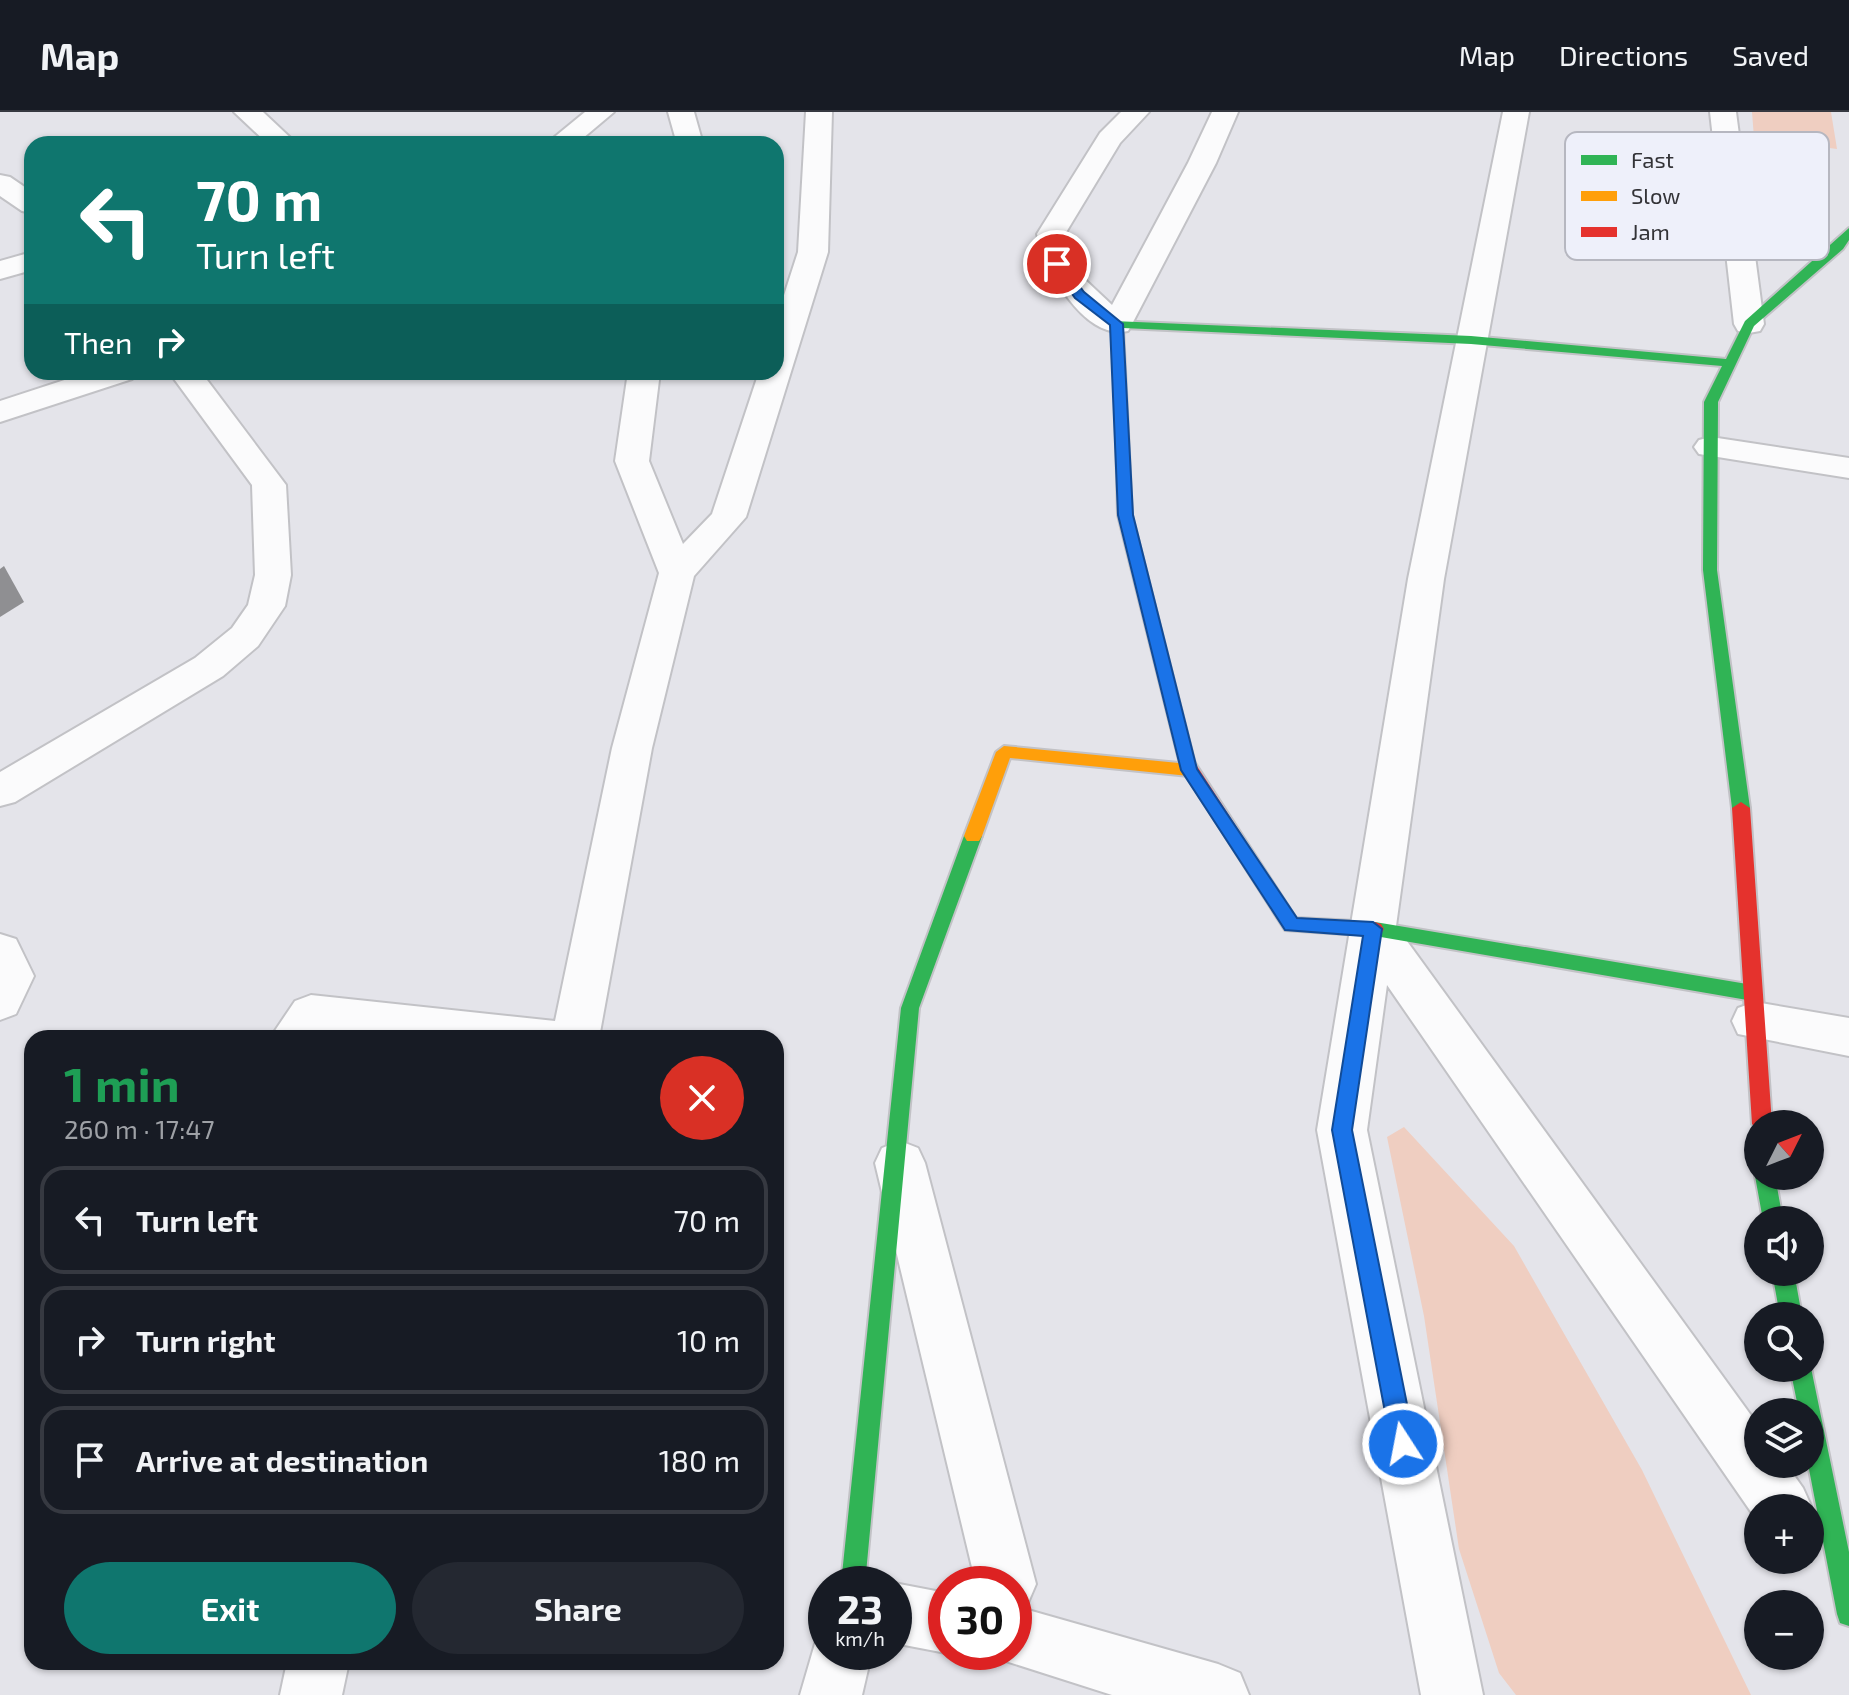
<!DOCTYPE html>
<meta charset="utf-8">
<style>
body{margin:0;font-family:"Exo 2",sans-serif;background:#242831;color:#f1f3f6;height:100vh;display:flex;flex-direction:column;font-size:30px;white-space:nowrap}
*{box-sizing:border-box;margin:0}
p{font-size:26px;color:#9ea1a6}
.icon{flex:none;width:44px;height:44px;fill:none;stroke:currentColor;stroke-width:2;stroke-linecap:round;stroke-linejoin:round}
.map{position:relative;flex:1;overflow:hidden}
.details{position:absolute;left:24px;top:918px;width:760px;height:640px;display:flex;flex-direction:column;background:#171b24;border-radius:24px;box-shadow:0 2px 6px #0004}
.details>*{flex:none}
.guide{position:absolute;left:24px;top:24px;width:760px;height:244px;border-radius:24px;box-shadow:0 2px 6px #0004;background:#0f766e;color:#fff;overflow:hidden}
.needle{width:52px;rotate:48deg}
.buttons{position:absolute;left:1744px;top:998px;display:grid;gap:16px}
.buttons a{display:grid;place-items:center;width:80px;height:80px;border-radius:50%;background:#171b24;box-shadow:0 2px 6px #0004;font-size:40px}
.speed{position:absolute;left:808px;top:1454px;display:flex;gap:16px;font-size:40px;font-weight:700;text-align:center}
.speed>*{display:grid;place-content:center;width:104px;height:104px;border-radius:50%;background:#171b24;box-shadow:0 2px 6px #0004;line-height:1}
.speed small{font-size:20px;font-weight:400}
.speed .limit{border:12px solid #d22;background:#fff;color:#111}
.pin{position:absolute;display:grid;place-items:center;width:68px;height:68px;color:#fff;margin:-34px;border:4px solid #fff;border-radius:50%;box-shadow:0 2px 8px #0007}
.me{position:absolute;width:88px;margin:-44px;rotate:349deg;stroke-linejoin:round;filter:drop-shadow(0 0 6px #0008)}
.turn{display:flex;align-items:center;gap:28px;height:168px;padding:0 40px;font-size:36px}
.turn .icon{width:104px;height:104px;stroke-width:2.5}
.turn b{display:block;font-size:56px;line-height:68px}
.then{display:flex;align-items:center;height:76px;padding:0 40px;background:#0003;gap:16px;font-size:30px}
.round{display:grid;place-items:center;flex:none;width:84px;height:84px;border-radius:42px;background:#242831}
.head{display:flex;align-items:center;justify-content:space-between;height:136px;padding:0 40px}
h1{font-size:48px;font-weight:700;line-height:60px;color:#1e9e55}
.primary-button{display:flex;gap:16px;margin-top:auto;padding:16px 40px}
.primary-button a{flex:1;height:92px;border-radius:48px;background:#0f766e;color:#fff;font-size:32px;font-weight:700;line-height:92px;text-align:center}
.primary-button a+a{background:#242831;color:#f1f3f6}
ul{padding:0;list-style:none}
li{display:flex;align-items:center;gap:24px;height:108px;margin:0 16px 12px;padding:0 24px;border:4px solid #363941;border-radius:24px}
li div{flex:1}
li b{display:block;font-size:30px}
li em{font-style:normal}
header{display:flex;align-items:center;gap:48px;box-sizing:border-box;height:112px;padding:0 40px;background:#171b24;border-bottom:2px solid #363941}
header strong{font-size:38px}
nav{display:flex;gap:44px;margin-inline-start:auto;font-size:28px}
.map>svg:first-child{display:block}
.green{fill:#efcec1}
.lines{fill:none;stroke-linecap:round;stroke-linejoin:round}
.street-casing{stroke:#c2c2c6;stroke-width:4}
.fast-casing{stroke:#c2c2c6;stroke-width:4}
.slow-casing{stroke:#c2c2c6;stroke-width:4}
.jam-casing{stroke:#c2c2c6;stroke-width:4}
.street{fill:#fbfbfc;fill-rule:evenodd}
.fast{fill:#30b455;fill-rule:evenodd}
.slow{fill:#ff9f0a;fill-rule:evenodd}
.jam{fill:#e5322d;fill-rule:evenodd}
.shaded-wall{fill:#8f8f92}
.route{fill:#1a73e8;stroke:#114b97;stroke-width:2}
.key{fill:#eef0fa;stroke:#b6b7c0;stroke-width:2}
.key-label{font-size:22px;fill:#333337}
</style>
<header>
<strong>Map</strong>
<nav><a>Map</a><a>Directions</a><a>Saved</a></nav>
</header>
<div class="map">
<svg width="1849" height="1583" viewBox="0 0 1849 1583">
<rect width="100%" height="100%" fill="#e4e4ea"/>
<path class="green" d="M1752,0H1831L1837,37L1754,26Z
M1404,1015L1514,1134L1642,1358L1751,1583H1516L1499,1561L1459,1437L1424,1204L1387,1025Z"/>
<g class="lines">
<defs>
<path id="street" d="M234,0H263L297,32H268Z
M585,0H614L576,32H546Z
M668,0H694L703,32H677Z
M806,0H832L828,140L746,405L694,464L652,636L599,926H361L323,922L320,926H270L295,889L311,883L555,909L612,636L659,461L615,349L628,260H660L649,349L683,432L712,402L759,260H776V208L798,140Z
M1121,0H1149L1120,31L1065,122L1080,163L1112,193L1188,51L1212,0H1238L1216,51L1132,212L1128,219C1084,229 1045,157 1037,122L1100,21Z
M1503,0H1529L1444,467L1396,814L1758,1313V1352H1786L1803,1376L1812,1396L1810,1401V1396H1758V1410L1387,873L1367,1018L1483,1583H1421L1317,1018L1408,467Z
M1710,0H1736L1764,212L1760,219L1749,221L1738,219L1734,212Z
M0,63L10,65L32,80V101L22,99L0,84Z
M32,140V158L0,167V149Z
M89,260H137L132,267L0,310V289Z
M169,260H201L286,373L291,463L285,494L258,534L223,564L15,690L0,694V660L195,546L232,516L248,493L255,463L252,373Z
M1711,325L1849,346V366L1699,342L1694,335L1699,328Z
M0,822L16,827L34,864L16,902L0,908Z
M1755,890L1849,906V944L1738,922L1732,909L1738,896Z
M900,1029L918,1036L925,1051L1036,1472L1027,1493L1021,1496L1218,1552L1240,1561L1249,1583H1112L993,1545L990,1540H1014V1472H976L875,1051L882,1036Z
M894,1471L946,1481V1540H949L946,1541L894,1531V1472H891Z
M826,1516V1540H872L862,1583H800L819,1518Z
M287,1550H349L342,1583H280Z"/>
<path id="fast" d="M1849,116V128L1843,137L1754,214L1718,290L1717,458L1750,696L1747,700L1741,702L1732,696L1703,458L1704,290L1722,254L1471,232L1123,216L1132,403L1195,652L1193,656H1181L1118,403L1113,209L1471,224L1726,247L1745,209Z
M973,718L982,724L919,896L865,1472H841L901,896L964,724Z
M1375,810L1753,873L1760,876L1762,881L1760,886L1753,889L1375,824L1369,822L1366,817L1369,812Z
M1758,1058V1064H1775L1783,1108H1763L1755,1064Z
M1772,1160H1794L1802,1204H1780Z
M1810,1251L1849,1440V1514L1840,1511L1837,1502L1808,1352L1810,1300H1799L1790,1256H1810Z"/>
<path id="slow" d="M1004,634L1189,652L1197,658L1189,664L1010,646L982,724L979,729H967L964,724L996,640Z"/>
<path id="jam" d="M1187,646L1193,648L1296,806L1375,810L1381,812L1384,817L1381,822L1375,824L1285,818L1179,652Z
M1741,690L1750,696L1772,1012H1758V1019L1752,1012L1732,696Z"/>
</defs>
<use href="#street" class="street-casing"/>
<use href="#fast" class="fast-casing"/>
<use href="#slow" class="slow-casing"/>
<use href="#jam" class="jam-casing"/>
<use href="#street" class="street"/>
<use href="#fast" class="fast"/>
<use href="#slow" class="slow"/>
<use href="#jam" class="jam"/>
</g>
<path class="shaded-wall" d="M4,454L24,490L0,505V457Z"/>
<path class="route" d="M1053,149H1061L1084,180L1123,212L1133,403L1197,657L1297,806L1373,810L1382,817L1352,1018L1415,1332L1411,1340L1403,1343L1395,1340L1391,1332L1332,1018L1363,824L1285,818L1181,658L1118,403L1110,213L1075,186L1051,152Z"/>
<rect x="1565" y="20" width="264" height="128" rx="12" class="key"/>
<rect x="1581" y="43" width="36" height="10" fill="#30b455"/>
<rect x="1581" y="79" width="36" height="10" fill="#ff9f0a"/>
<rect x="1581" y="115" width="36" height="10" fill="#e5322d"/>
<g class="key-label">
<text x="1631" y="56">Fast</text>
<text x="1631" y="92">Slow</text>
<text x="1631" y="128">Jam</text>
</g>
</svg>
<div class="buttons">
<a><svg class="needle" viewBox="-14 -14 28 28"><path d="M0-13l5 13h-10z" fill="#e53935"/><path d="M0 13l5-13h-10z" fill="#9ea1a6"/></svg></a>
<a><svg class="icon" aria-label="sound" viewBox="0 0 24 24"><path d="M4 9h4l5-4v14l-5-4H4zM17 9q2 3 0 6"/></svg></a>
<a><svg class="icon" aria-label="search" viewBox="0 0 24 24"><circle cx="10" cy="10" r="6"/><path d="M15 15l6 6"/></svg></a>
<a><svg class="icon" aria-label="layers" viewBox="0 0 24 24"><path d="M12 4l9 5-9 5-9-5zM3 14l9 5 9-5"/></svg></a>
<a>+</a>
<a>−</a>
</div>
<div class="speed"><div>23<small>km/h</small></div><div class="limit">30</div></div>
<div class="pin" style="left:1057px;top:152px;background:#d93025"><svg class="icon" aria-label="arrive" viewBox="0 0 24 24"><path d="M6 21V4h12l-3 4 3 4H6"/></svg></div>
<svg class="me" style="left:1403px;top:1332px" viewBox="-20 -20 40 40"><circle r="17" fill="#1a73e8" stroke="#fff" stroke-width="3"/><path d="M0-11L8 9 0 5-8 9z" fill="#fff"/></svg>
<div class="guide">
<div class="turn"><svg class="icon" aria-label="left" viewBox="0 0 24 24"><path d="M17 20v-9H6M10 6l-5 5 5 5"/></svg><div><b>70 m</b>Turn left</div></div>
<div class="then">Then<svg class="icon" aria-label="right" viewBox="0 0 24 24"><path d="M7 20v-9h11M14 6l5 5-5 5"/></svg></div>
</div>
<section class="details">
<div class="head"><div><h1>1 min</h1><p>260 m · 17:47</p></div><a class="round" style="background:#d93025;color:#fff"><svg class="icon" aria-label="close" viewBox="0 0 24 24"><path d="M6 6l12 12M18 6L6 18"/></svg></a></div>
<ul>
<li><svg class="icon" aria-label="left" viewBox="0 0 24 24"><path d="M17 20v-9H6M10 6l-5 5 5 5"/></svg><div><b>Turn left</b></div><em>70 m</em></li>
<li><svg class="icon" aria-label="right" viewBox="0 0 24 24"><path d="M7 20v-9h11M14 6l5 5-5 5"/></svg><div><b>Turn right</b></div><em>10 m</em></li>
<li><svg class="icon" aria-label="arrive" viewBox="0 0 24 24"><path d="M6 21V4h12l-3 4 3 4H6"/></svg><div><b>Arrive at destination</b></div><em>180 m</em></li>
</ul>
<div class="primary-button"><a>Exit</a><a>Share</a></div>
</section>
</div>
